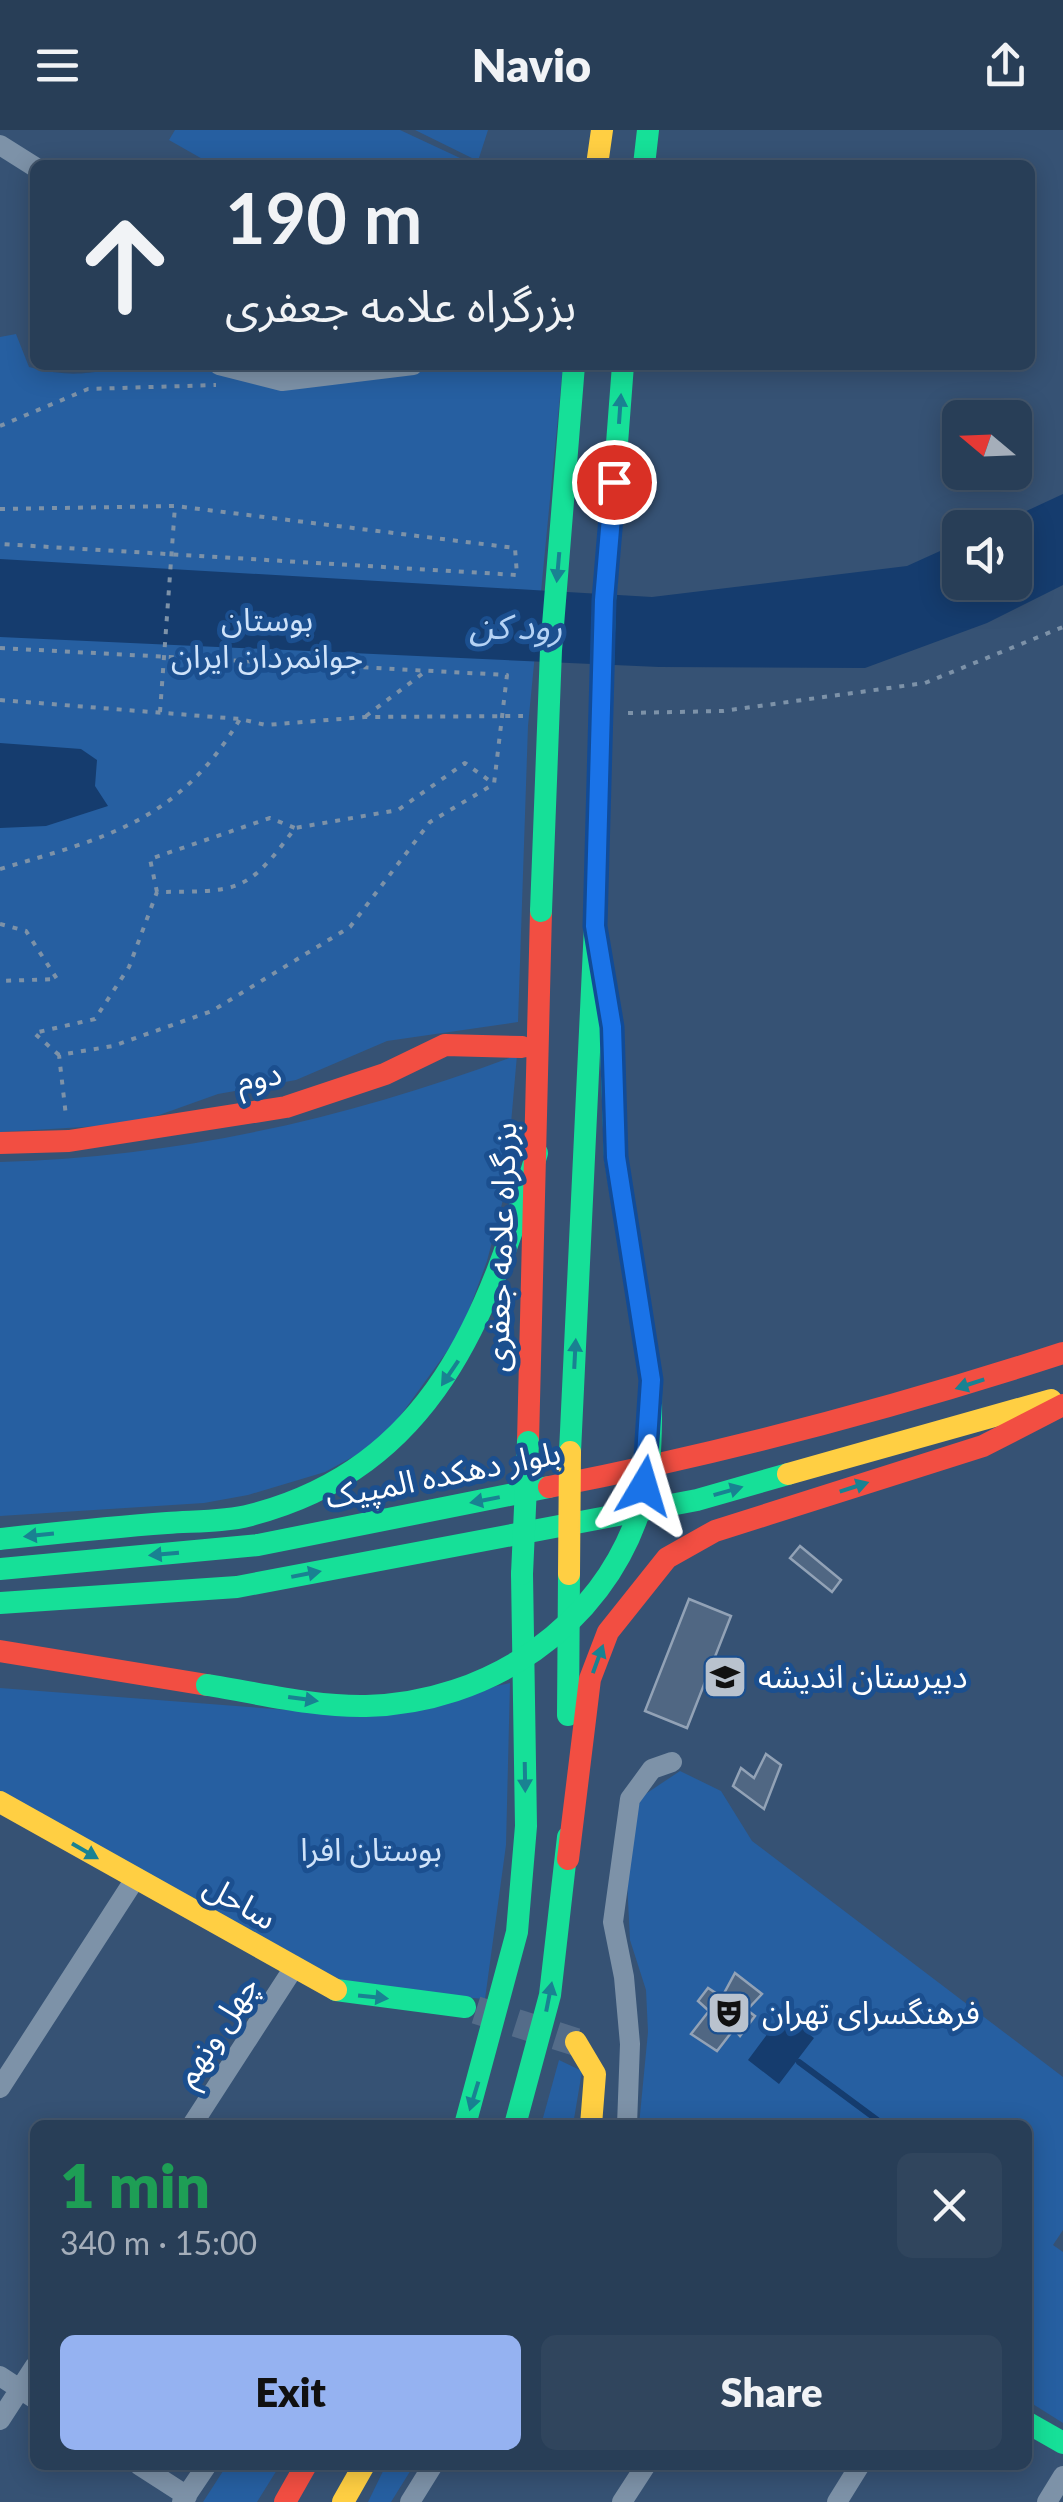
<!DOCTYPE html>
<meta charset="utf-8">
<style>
body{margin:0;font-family:Lato,"Noto Sans Arabic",sans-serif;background:#30455d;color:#f1f3f6;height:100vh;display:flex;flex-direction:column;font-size:38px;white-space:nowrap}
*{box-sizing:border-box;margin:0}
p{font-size:32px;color:#a5aeba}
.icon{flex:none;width:55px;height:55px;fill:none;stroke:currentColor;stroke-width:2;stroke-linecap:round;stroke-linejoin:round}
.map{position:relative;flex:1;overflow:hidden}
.panel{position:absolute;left:30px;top:1990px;width:1002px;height:350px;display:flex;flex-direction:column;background:#283e57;border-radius:15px;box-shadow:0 5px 25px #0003,0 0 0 2px #44576d}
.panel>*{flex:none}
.banner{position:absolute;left:30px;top:30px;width:1005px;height:210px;border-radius:15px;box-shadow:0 5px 25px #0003,0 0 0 2px #44576d;background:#283e57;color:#f1f3f6;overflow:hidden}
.needle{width:65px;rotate:289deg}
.fabs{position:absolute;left:942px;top:270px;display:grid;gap:20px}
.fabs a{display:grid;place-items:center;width:90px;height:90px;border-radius:15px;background:#283e57;box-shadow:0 5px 25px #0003,0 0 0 2px #44576d;font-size:50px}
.pin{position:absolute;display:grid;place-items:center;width:85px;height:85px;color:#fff;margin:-42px;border:5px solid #fff;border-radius:50%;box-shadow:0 2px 10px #0007}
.me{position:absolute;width:110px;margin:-55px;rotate:7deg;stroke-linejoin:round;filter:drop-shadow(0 0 8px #0008)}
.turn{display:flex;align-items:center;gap:35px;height:210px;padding:0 30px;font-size:45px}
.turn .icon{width:130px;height:130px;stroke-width:2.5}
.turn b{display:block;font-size:70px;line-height:85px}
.round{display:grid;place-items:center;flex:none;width:105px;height:105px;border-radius:15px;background:#30455d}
.head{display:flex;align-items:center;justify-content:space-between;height:170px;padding:0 30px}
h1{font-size:60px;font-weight:800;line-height:75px;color:#1e9e55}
.cta{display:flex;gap:20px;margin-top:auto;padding:20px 30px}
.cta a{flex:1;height:115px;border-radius:15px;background:#95b2f1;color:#111;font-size:40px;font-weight:800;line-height:115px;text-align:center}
.cta a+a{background:#30455d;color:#f1f3f6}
header{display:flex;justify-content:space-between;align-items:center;height:130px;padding:0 30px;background:#283e57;font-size:45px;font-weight:800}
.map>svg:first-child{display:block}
.green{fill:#265fa1}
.water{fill:#153c6e}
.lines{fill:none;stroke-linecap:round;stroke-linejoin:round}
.stream{stroke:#153c6e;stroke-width:6}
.building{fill:#506783;stroke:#92a2b6;stroke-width:2.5}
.secondary-tunnel{stroke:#546c89;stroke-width:28;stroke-dasharray:28 14;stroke-linecap:butt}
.path{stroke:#7d92a8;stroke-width:4;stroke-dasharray:5 8;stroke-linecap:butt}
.street{stroke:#7d92a8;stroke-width:20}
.fast{stroke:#16e098;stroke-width:22}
.slow{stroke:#ffcf43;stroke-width:22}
.jam{stroke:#f24e42;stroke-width:22}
.path-bridge{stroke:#7d92a8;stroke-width:4;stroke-dasharray:5 8;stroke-linecap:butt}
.fast-bridge{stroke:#16e098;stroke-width:22}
.slow-bridge{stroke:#ffcf43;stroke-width:22}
.oneway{fill:#198292}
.route-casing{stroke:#114b97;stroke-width:25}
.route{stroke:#1a73e8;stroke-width:18}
.labels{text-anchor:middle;stroke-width:10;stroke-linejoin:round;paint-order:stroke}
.park-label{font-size:32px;fill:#cfe3fa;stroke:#1b4f8f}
.street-label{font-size:32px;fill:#fff;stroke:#1b4f8f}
.poi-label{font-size:32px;fill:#fff;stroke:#1b4f8f;text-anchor:start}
.water-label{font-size:35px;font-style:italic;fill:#b5d3f5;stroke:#1b4f8f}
</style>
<header><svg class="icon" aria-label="menu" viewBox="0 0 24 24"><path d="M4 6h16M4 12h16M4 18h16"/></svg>Navio<svg class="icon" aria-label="share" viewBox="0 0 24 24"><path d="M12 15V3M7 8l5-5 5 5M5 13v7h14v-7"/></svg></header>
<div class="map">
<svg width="1063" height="2372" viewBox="0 0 1063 2372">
<rect width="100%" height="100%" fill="#365274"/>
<path class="green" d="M175,0H400L475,35H213L169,10Z
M415,0H488L478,31Z
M16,204L29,237C83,251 94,239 144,236C201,233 260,246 315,235H563L528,596L518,892L387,911L296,950L218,964L134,994L0,1002V207Z
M517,925L505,1062L487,1131L461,1202L382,1311L325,1342L248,1365L204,1373L0,1386V1032C178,1027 350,988 517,925Z
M510,1553L506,1715L485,1869L355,1858L0,1662V1558L366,1586Z
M680,1641L721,1661L752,1711L1063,1947V2100L1053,2115L1063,2122V2293L1028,2271V1995H639L648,1902L646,1860L630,1810L627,1750L638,1669Z
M559,1930L582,1941L573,1995H541Z
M227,2335H280L257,2372H203Z
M386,2335H414L391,2372H368Z"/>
<path class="water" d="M1063,364V455L987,493L865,538L659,537L0,507V429L652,467L907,436L960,412V452H1015V398L992,397Z
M0,613L81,619L97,630L95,656L108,676L46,696L0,698Z
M783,1883L814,1908L779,1954L748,1930Z"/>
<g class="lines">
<path class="stream" d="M799,1932L884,1995"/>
</g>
<path class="building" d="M800,1416L841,1450L832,1462L790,1428Z
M689,1469L731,1486L687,1598L645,1581Z
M766,1624L781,1635L764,1679L733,1656L741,1638L754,1648Z
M735,1843L762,1864L747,1880L755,1886L740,1906L734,1899L717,1921L691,1904L709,1881L698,1871L708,1858L722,1867Z"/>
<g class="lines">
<path class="secondary-tunnel" d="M476,1880L576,1912"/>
<path class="path" d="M0,296L88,259L216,255
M0,379L175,376L515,418L517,445L0,414
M0,518L507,545L494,654L430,692L350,797L212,881L113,916L59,925L66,986
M0,570L240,589L266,595L365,587L523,586
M628,583L723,581L925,553L1063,497
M366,586L422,544
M0,739C108,707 179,691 240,589
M157,762L150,729L270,688L295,698
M0,794L26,801L57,849L0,851
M59,925L34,903L95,889L129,837L157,762C238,761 246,765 295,698L398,680L465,633L494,654"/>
<path class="street" d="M0,15L35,37
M219,235L282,251L413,235
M0,1958L135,1749
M192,1995L293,1839
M627,1995L630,1914L624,1847L613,1792L630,1669L652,1639L672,1632
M0,2246L35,2269
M0,2290L35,2236
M139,2335L187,2366
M182,2372L207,2335
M410,2372L433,2335
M622,2372L646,2335
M837,2372L860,2335
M1047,2372L1063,2346"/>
<path class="fast" d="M644,35L648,0
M610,884L615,1027L651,1250
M570,1322L595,796
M0,1409C56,1403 111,1397 167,1393C195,1391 224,1392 251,1385C434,1337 487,1187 537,1023
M0,1439L258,1415L549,1357
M0,1473L237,1457L697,1370L788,1344
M568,1585L569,1444
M336,1860L465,1877
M465,1995L517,1802L526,1696L522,1444
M515,1995L550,1865L568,1707
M1028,2293L1063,2313"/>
<path class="slow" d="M597,35L602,0
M788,1344L1051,1270
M0,1672L336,1860
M576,1912L595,1944L591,1995
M343,2372L364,2335"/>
<path class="jam" d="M0,1013L69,1011L286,977L385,944L445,915L522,917
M528,1312L541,781
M549,1357C723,1323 894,1278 1063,1223
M0,1521L207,1555
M568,1729L590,1549L608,1502L667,1428L715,1401L983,1316L1063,1275
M285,2372L306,2335"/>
<path class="path-bridge" d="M160,582L175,376"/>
<path class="fast-bridge" d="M541,781L551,520L574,235
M595,796L605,470L623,235
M522,1444L528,1312
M207,1555C259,1563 313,1577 366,1576C488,1573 602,1497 640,1379C653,1338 651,1293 651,1250"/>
<path class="slow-bridge" d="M569,1444L570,1322"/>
</g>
<defs><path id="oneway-solid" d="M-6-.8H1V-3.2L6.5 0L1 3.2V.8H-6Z" transform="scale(2.5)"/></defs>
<g class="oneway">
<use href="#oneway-solid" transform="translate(620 279) rotate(-86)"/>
<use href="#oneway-solid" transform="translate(558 437) rotate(95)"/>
<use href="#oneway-solid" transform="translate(575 1224) rotate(-87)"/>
<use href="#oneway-solid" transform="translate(450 1243) rotate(124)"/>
<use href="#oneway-solid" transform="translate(970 1254) rotate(162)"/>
<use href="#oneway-solid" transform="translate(854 1357) rotate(-18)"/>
<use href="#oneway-solid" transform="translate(728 1361) rotate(-16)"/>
<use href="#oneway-solid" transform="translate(485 1370) rotate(169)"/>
<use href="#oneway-solid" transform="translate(39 1405) rotate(174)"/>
<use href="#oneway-solid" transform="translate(164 1424) rotate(175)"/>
<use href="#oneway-solid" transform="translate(306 1444) rotate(-11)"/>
<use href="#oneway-solid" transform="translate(598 1529) rotate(-70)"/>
<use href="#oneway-solid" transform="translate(303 1569) rotate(8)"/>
<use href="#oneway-solid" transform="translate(525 1647) rotate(89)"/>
<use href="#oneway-solid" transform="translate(85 1721) rotate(30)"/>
<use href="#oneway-solid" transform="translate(373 1867) rotate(6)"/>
<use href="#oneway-solid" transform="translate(549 1867) rotate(-79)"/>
<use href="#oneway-solid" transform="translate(474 1966) rotate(107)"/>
</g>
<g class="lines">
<defs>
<path id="route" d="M614,352L604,470L595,796L612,897L616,1027L651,1250L644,1356"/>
</defs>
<use href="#route" class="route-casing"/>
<use href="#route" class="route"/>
</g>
<defs>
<symbol id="school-square" viewBox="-11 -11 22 22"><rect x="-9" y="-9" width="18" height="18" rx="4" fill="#b9c2ce" stroke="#1b4f8f"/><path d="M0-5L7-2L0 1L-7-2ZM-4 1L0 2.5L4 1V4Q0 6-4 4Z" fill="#111"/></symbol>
<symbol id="theatre-square" viewBox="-11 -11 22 22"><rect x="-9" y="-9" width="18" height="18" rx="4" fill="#b9c2ce" stroke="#1b4f8f"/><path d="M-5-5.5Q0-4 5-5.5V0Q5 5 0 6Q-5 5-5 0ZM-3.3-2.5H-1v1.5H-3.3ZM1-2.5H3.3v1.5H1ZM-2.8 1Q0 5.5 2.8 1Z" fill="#111"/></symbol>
</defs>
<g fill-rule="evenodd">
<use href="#school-square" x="700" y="1522" width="50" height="50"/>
<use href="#theatre-square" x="704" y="1858" width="50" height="50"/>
</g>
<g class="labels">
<g class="park-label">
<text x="267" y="501">بوستان<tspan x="267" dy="37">جوانمردان ایران</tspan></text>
<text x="371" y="1731">بوستان افرا</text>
</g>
<g class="street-label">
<text transform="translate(259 947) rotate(-11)" y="11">دوم</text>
<text transform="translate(501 1117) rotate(-88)" y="11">بزرگراه علامه جعفری</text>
<text transform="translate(443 1345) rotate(-11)" y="11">بلوار دهکده المپیک</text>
<text transform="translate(240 1772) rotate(30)" y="11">ساحل</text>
<text transform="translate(217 1901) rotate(-57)" y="11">چهل ونهم</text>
</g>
<g class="poi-label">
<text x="758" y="1558">دبیرستان اندیشه</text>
<text x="762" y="1894">فرهنگسرای تهران</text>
</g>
<g class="water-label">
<text transform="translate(516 497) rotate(1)" y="12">رود کن</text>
</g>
</g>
</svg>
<div class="fabs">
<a><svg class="needle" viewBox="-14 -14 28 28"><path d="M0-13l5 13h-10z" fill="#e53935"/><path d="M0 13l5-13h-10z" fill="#a5aeba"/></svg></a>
<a><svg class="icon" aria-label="sound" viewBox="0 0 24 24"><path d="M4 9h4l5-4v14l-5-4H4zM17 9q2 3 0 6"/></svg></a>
</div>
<div class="pin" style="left:614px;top:352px;background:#d93025"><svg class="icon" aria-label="arrive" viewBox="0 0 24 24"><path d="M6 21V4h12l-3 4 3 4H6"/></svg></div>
<svg class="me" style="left:644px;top:1356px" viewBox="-20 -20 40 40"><path d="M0-17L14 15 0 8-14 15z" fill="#1a73e8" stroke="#fff" stroke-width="4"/></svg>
<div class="banner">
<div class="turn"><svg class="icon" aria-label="ahead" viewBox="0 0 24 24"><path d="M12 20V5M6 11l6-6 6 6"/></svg><div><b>190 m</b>بزرگراه علامه جعفری</div></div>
</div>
<section class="panel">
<div class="head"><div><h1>1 min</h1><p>340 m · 15:00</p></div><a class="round"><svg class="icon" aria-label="close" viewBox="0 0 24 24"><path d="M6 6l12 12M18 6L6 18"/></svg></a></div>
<div class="cta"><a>Exit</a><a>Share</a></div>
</section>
</div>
